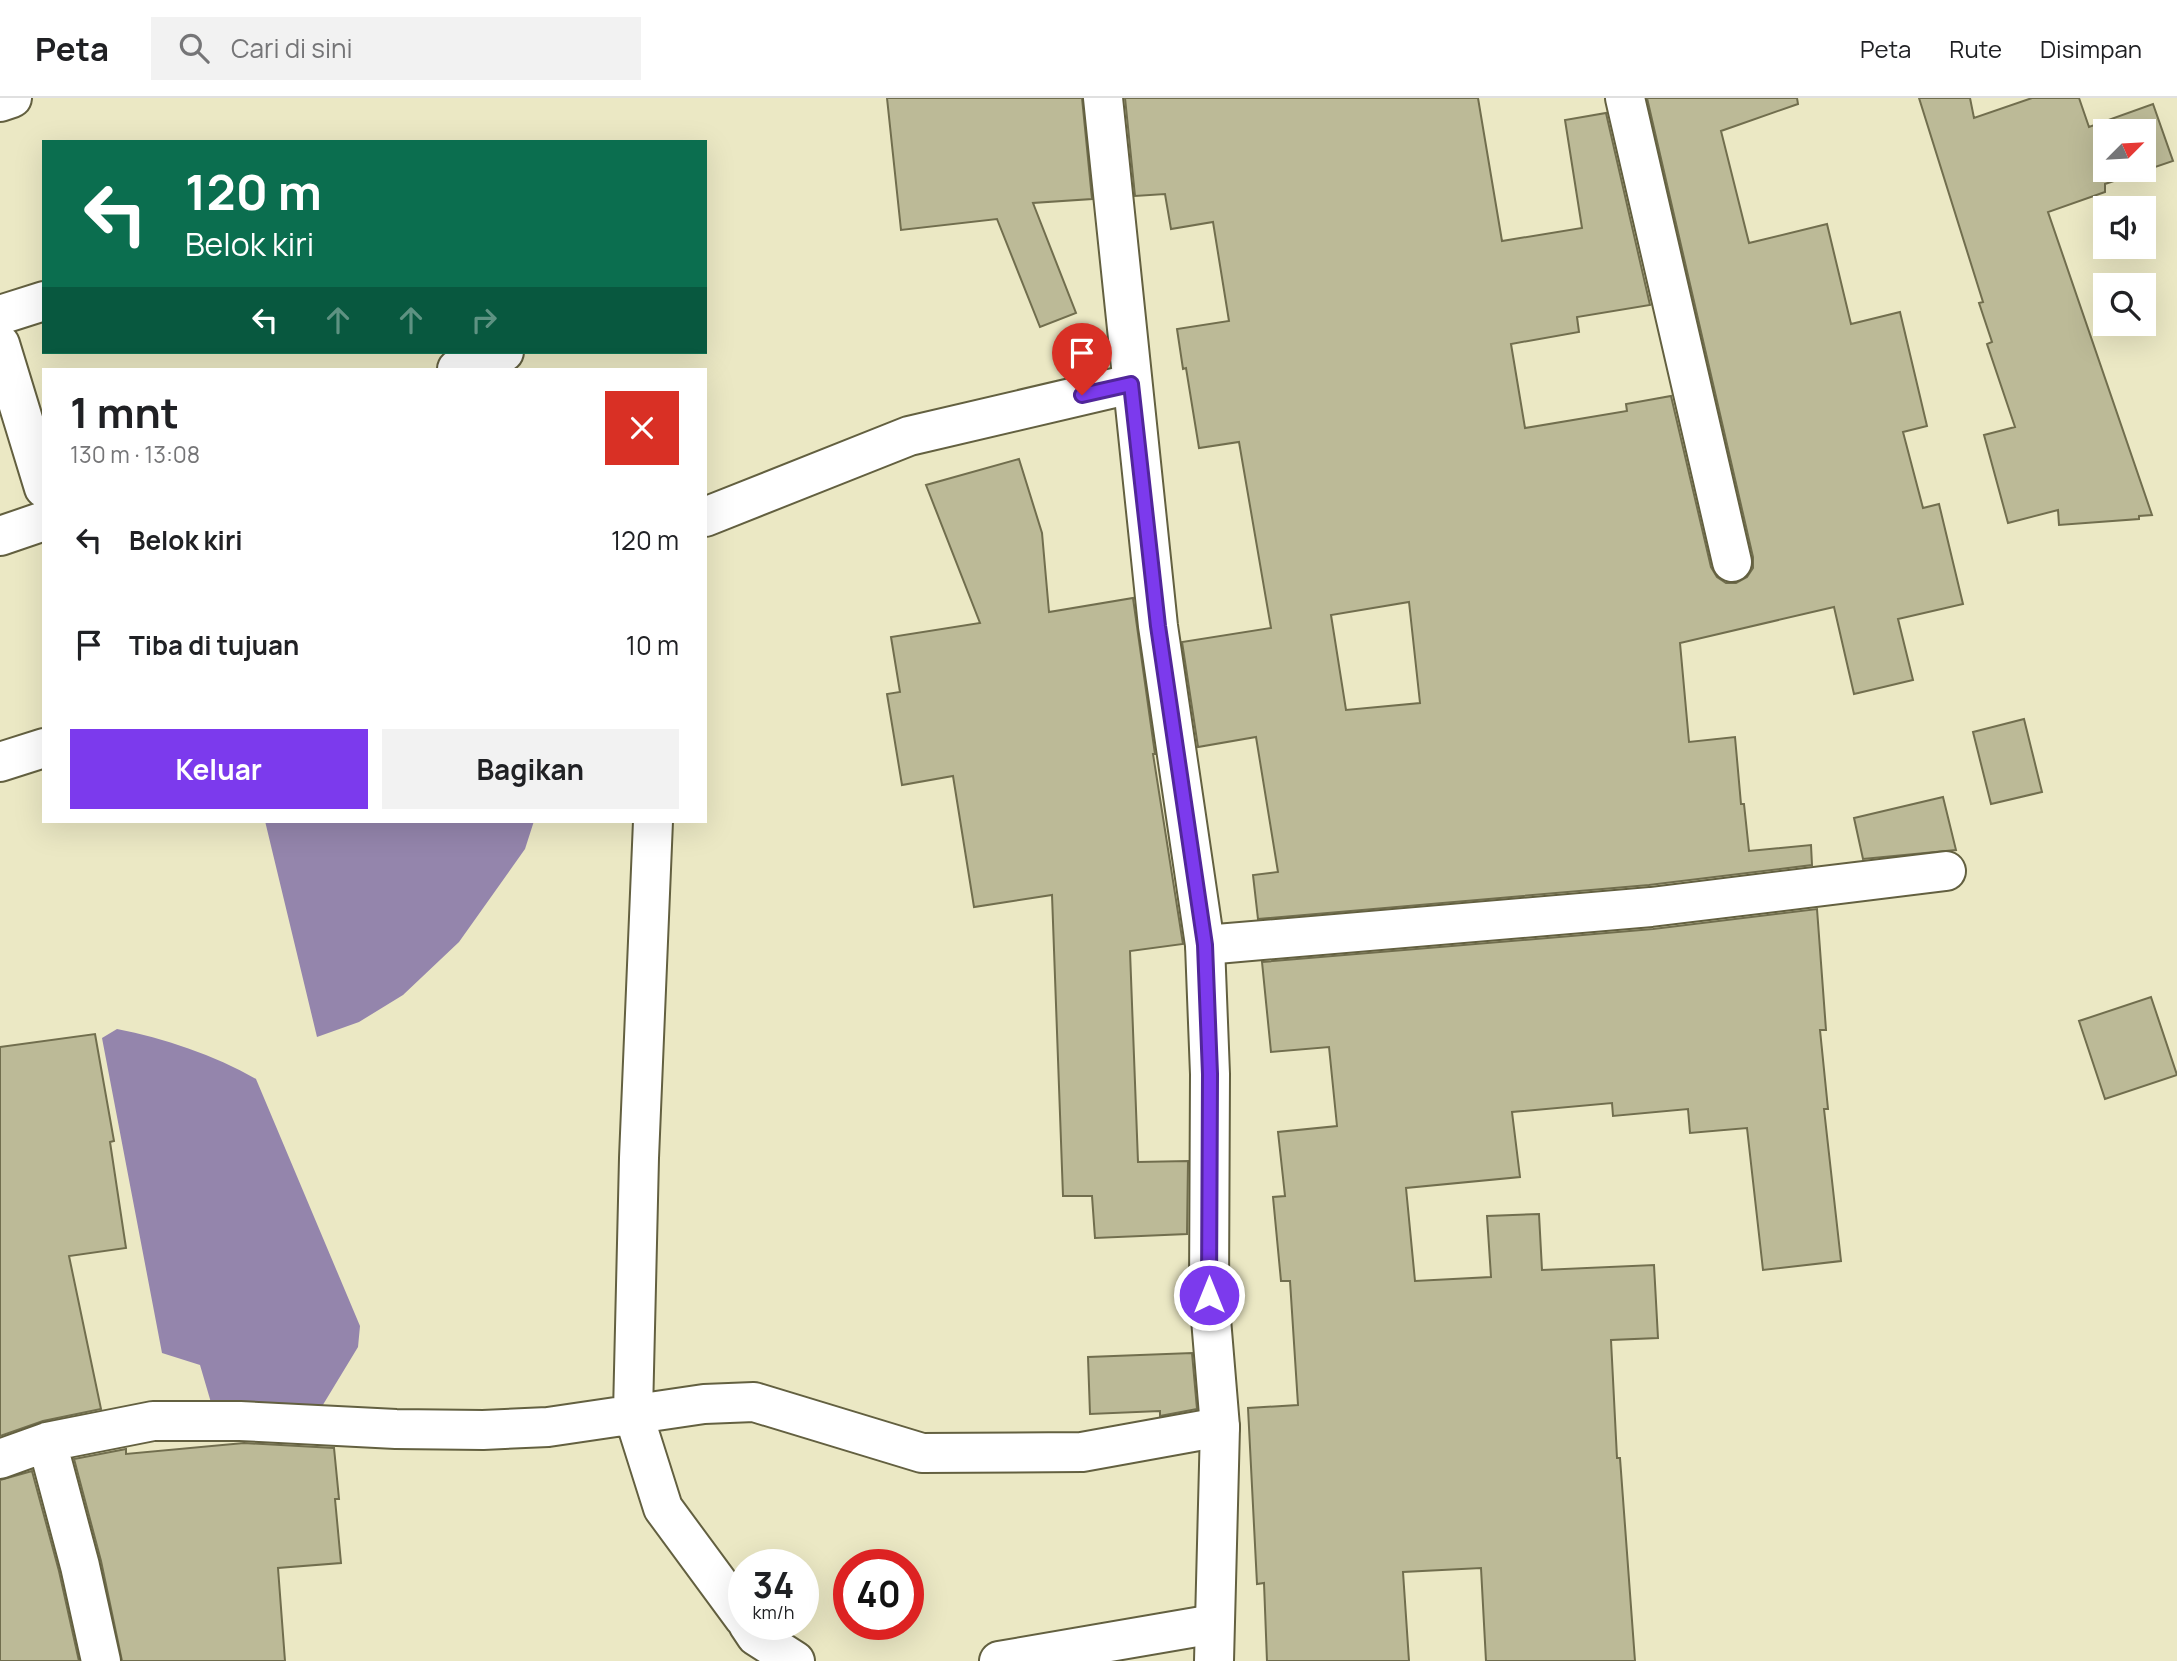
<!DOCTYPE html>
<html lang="id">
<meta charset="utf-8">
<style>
body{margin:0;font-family:Manrope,sans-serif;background:#f2f2f2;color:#202124;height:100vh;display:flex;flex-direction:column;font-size:26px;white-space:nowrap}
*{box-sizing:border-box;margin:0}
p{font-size:23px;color:#757577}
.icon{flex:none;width:38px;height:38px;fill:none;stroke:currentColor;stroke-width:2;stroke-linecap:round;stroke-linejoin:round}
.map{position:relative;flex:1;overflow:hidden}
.drawer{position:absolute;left:42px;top:270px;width:665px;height:455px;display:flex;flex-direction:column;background:#fff;border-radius:0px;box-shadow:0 7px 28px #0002}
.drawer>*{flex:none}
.top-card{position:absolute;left:42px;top:42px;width:665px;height:214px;border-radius:0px;box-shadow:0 7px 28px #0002;background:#0b6e4f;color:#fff;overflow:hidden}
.needle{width:46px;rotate:66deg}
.tools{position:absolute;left:2093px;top:21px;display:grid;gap:14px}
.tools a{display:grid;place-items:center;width:63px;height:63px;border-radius:0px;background:#fff;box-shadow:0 7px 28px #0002;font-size:35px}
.speed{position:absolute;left:728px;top:1451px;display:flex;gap:14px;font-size:35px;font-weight:700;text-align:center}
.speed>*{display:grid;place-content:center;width:91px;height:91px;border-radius:50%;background:#fff;box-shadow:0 7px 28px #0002;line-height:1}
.speed small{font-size:18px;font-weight:400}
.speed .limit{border:10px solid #d22;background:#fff;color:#111}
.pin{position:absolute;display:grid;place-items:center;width:60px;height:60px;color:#fff;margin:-72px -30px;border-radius:50% 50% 50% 0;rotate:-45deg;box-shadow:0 0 7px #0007}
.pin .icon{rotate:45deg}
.me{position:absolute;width:77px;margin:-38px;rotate:0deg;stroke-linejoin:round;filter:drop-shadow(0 0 5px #0008)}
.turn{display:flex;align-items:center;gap:24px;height:147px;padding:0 28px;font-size:32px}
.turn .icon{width:91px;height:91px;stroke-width:2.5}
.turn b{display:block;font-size:49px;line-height:60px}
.lanes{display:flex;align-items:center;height:66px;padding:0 28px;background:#0003;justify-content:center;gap:35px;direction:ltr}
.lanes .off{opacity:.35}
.round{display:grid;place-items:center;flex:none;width:74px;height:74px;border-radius:0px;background:#f2f2f2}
.overview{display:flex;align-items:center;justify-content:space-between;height:119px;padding:0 28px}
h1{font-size:42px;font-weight:700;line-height:52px}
.action{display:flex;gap:14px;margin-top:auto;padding:14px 28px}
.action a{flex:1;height:80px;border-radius:0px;background:#7c3aed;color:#fff;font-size:28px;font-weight:700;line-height:80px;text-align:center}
.action a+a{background:#f2f2f2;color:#202124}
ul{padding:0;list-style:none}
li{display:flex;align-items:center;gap:21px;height:105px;padding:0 28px}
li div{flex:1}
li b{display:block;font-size:26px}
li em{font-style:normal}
header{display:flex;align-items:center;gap:42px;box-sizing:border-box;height:98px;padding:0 35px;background:#fff;border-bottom:2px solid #e0e0e0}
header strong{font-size:33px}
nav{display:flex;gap:38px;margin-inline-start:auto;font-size:24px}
.search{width:490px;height:63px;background:#f2f2f2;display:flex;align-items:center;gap:18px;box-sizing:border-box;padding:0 24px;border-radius:0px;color:#757577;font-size:26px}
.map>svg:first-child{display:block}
.water{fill:#9485ac}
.building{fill:#bcba97;stroke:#716e4e;stroke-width:2;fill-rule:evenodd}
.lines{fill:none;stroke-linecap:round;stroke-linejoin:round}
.minor-casing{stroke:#636040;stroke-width:42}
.tertiary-casing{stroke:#636040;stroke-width:42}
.minor{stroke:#fff;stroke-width:38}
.tertiary{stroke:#fff;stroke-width:38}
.route-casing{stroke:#51269a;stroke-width:18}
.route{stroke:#7c3aed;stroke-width:12}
</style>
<header>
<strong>Peta</strong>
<div class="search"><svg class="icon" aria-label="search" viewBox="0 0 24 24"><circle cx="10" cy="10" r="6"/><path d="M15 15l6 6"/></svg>Cari di sini</div>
<nav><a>Peta</a><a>Rute</a><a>Disimpan</a></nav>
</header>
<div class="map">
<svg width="2177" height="1563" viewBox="0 0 2177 1563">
<rect width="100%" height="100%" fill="#ebe8c4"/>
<path class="water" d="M265,723H534L525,751L459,844L403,897L359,924L317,939Z
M117,931C164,940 214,957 256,981L360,1228L358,1249L321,1310L212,1308L200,1267L162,1255L102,940Z"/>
<path class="building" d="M887,0H1082L1092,101L1033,105L1076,215L1040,229L997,121L901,132Z
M1125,0H1478L1502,143L1582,130L1565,22L1606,15L1650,207L1577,219L1579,234L1511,246L1525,330L1627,313L1626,306L1671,298L1711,469L1717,479L1726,485H1736L1747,479L1753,470V459L1647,0H1797L1798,6L1721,33L1749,145L1827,126L1851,226L1900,214L1927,328L1903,334L1923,410L1939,406L1963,506L1898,521L1913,582L1854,596L1834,509L1680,545L1689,644L1735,639L1741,706H1744L1749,753L1811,747L1812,767L1649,787L1258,821L1253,777L1278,774L1256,639L1198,649L1182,544L1271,530L1239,344L1199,350L1186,270L1183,271L1177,231L1229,223L1213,124L1171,131L1165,96L1135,98ZM1409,504L1420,605L1346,612L1331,517Z
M1919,0H1970L1974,20L2032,0H2079L2089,29L2153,6L2173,63L2105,86V94L2048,114L2152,417L2139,418V421L2059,427L2058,412L2008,425L1984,337L2015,329L1987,246L1992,244L1979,205L1983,204ZM2105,33H2144V72H2105Z
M1019,361L1042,435L1049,514L1133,500L1155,656H1153L1183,846L1130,853L1138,1064L1188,1063L1187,1136L1095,1140L1092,1098H1063L1052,797L974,809L953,678L902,687L887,596L900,594L891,539L980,525L926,387Z
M2024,621L2042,694L1991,706L1973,634Z
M1943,699L1956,752L1863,761L1854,720Z
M1817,811L1826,932H1820L1828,1011H1824L1841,1163L1763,1172L1747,1030L1690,1035L1688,1011L1613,1018L1612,1005L1512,1014L1520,1079L1406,1090L1415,1183L1491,1179L1487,1118L1539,1116L1542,1172L1654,1167L1658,1240L1611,1242L1617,1360H1620L1635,1563H1486L1481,1470L1403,1474L1409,1563H1267L1264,1485L1257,1486L1248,1310L1298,1307L1290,1183H1281L1273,1099L1285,1098L1278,1034L1337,1028L1329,949L1271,954L1262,864L1653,831Z
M2151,899L2177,977L2105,1001L2079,923Z
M95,936L114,1043L110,1044L126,1150L69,1158L101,1311L43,1323L0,1338V949Z
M1192,1255L1197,1311L1160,1318V1313L1090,1316L1088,1259Z
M244,1345L334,1350L339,1401H335L341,1465L278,1470L285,1563H122L101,1463L74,1361L126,1351V1356Z
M32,1373L59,1473L79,1563H0V1382Z"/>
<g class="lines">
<defs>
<path id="minor" d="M1625,0L1732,464
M0,4L12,0
M0,217L44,203
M0,246L44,390
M457,271L504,254
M705,419L909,338L1131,286
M0,438L44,423
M0,664L44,650
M653,723L639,1060L633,1315L663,1410L744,1520
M1205,847L1651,809L1946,773
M47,1344L80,1468L101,1563
M0,1361L47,1344L153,1323H240L396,1331L483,1332L548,1329L704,1306L754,1304L922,1355L1082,1354L1220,1329
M748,1526L756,1538L795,1563
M999,1563L1214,1526"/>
<path id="tertiary" d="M1103,0L1158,528L1205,847L1210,976L1209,1197L1220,1329L1214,1563"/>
</defs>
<use href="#minor" class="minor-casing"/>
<use href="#tertiary" class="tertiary-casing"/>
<use href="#minor" class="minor"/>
<use href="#tertiary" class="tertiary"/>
</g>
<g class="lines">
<defs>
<path id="route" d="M1082,297L1131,286L1158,528L1205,847L1210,976L1209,1197"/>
</defs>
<use href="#route" class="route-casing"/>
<use href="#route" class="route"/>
</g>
</svg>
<div class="tools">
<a><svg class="needle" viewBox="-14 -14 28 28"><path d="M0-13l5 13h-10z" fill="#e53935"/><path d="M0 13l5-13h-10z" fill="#757577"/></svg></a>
<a><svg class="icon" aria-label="sound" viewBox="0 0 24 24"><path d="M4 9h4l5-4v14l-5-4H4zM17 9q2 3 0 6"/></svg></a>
<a><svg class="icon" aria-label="search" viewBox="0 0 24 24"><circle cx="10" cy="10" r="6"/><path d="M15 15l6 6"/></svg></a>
</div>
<div class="speed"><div>34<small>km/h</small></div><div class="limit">40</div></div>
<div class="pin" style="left:1082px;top:297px;background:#d93025"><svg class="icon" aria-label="arrive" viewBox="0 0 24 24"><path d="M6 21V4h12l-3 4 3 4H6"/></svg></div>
<svg class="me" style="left:1209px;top:1197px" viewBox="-20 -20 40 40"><circle r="17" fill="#7c3aed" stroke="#fff" stroke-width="3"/><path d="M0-11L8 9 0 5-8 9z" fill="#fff"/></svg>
<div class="top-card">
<div class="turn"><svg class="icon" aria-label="left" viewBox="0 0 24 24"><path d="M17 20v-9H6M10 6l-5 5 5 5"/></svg><div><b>120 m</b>Belok kiri</div></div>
<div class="lanes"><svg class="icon" aria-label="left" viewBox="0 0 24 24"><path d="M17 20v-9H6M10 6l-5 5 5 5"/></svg><svg class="icon off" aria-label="ahead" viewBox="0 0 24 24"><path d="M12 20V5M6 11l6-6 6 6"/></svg><svg class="icon off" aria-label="ahead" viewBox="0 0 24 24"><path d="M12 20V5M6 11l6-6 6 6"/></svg><svg class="icon off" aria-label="right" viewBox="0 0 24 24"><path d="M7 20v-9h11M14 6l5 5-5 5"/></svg></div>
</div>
<section class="drawer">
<div class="overview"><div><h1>1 mnt</h1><p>130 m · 13:08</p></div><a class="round" style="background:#d93025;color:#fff"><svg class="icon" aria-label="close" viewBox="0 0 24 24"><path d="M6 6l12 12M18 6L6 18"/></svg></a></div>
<ul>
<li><svg class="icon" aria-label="left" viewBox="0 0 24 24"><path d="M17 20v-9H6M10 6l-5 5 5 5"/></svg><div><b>Belok kiri</b></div><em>120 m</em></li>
<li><svg class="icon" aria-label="arrive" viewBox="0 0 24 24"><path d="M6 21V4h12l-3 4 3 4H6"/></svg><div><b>Tiba di tujuan</b></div><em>10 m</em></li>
</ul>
<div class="action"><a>Keluar</a><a>Bagikan</a></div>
</section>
</div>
